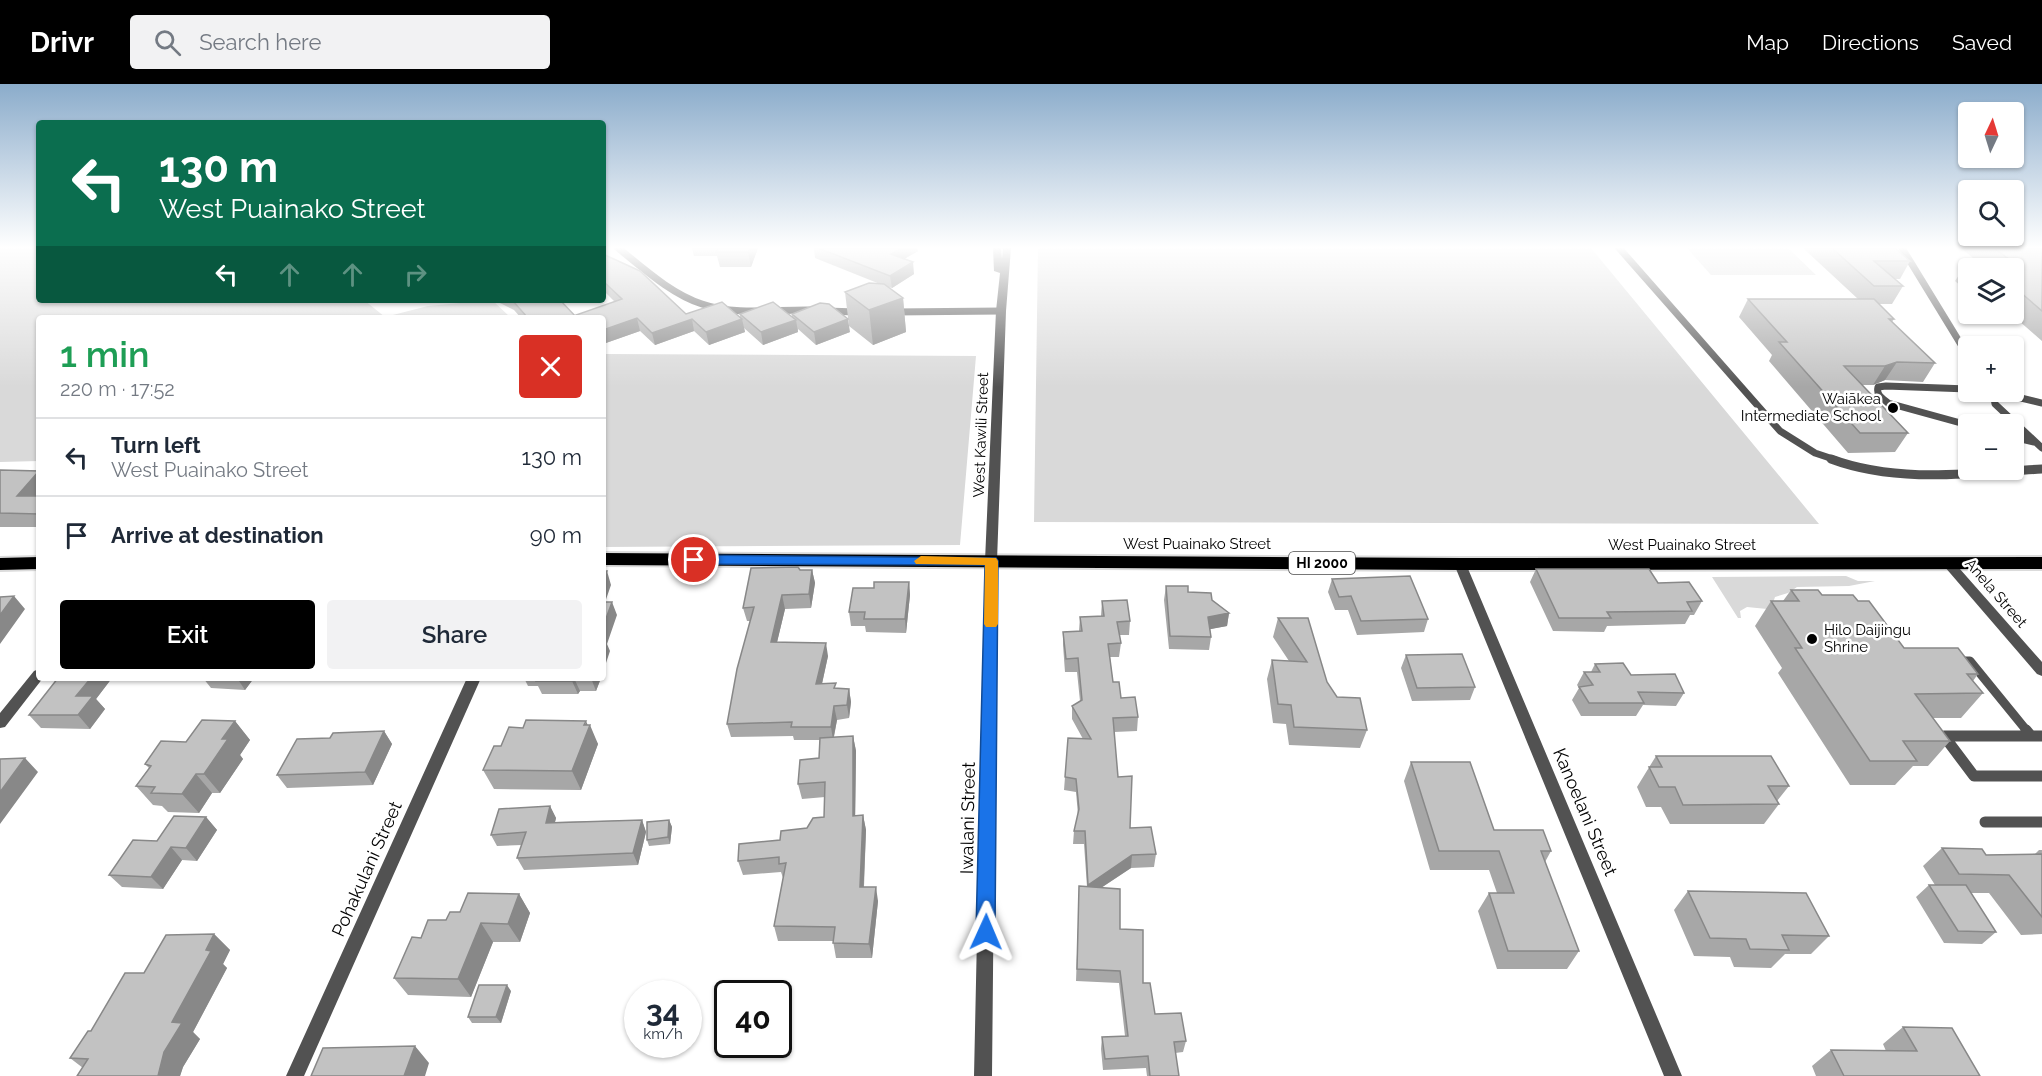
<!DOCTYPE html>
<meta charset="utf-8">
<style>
body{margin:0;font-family:Raleway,sans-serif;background:#f2f2f3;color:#1f2937;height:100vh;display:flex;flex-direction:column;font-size:22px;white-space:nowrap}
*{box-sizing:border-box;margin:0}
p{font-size:20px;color:#747a83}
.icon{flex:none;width:33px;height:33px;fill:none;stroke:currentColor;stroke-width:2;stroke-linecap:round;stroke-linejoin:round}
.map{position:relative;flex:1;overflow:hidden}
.details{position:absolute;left:36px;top:231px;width:570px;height:366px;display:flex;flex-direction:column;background:#fff;border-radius:6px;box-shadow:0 2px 4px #0004}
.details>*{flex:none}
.guide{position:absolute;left:36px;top:36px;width:570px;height:183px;border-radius:6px;box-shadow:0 2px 4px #0004;background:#0b6e4f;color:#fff;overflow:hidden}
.needle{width:39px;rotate:4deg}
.controls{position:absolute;left:1958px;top:18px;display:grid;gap:12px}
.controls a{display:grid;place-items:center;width:66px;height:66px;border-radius:6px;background:#fff;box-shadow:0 2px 4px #0004;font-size:30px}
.speed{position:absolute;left:624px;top:896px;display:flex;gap:12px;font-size:30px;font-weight:700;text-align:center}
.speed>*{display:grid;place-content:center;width:78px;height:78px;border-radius:50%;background:#fff;box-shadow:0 2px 4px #0004;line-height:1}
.speed small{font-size:15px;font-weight:400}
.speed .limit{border:3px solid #111;border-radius:9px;background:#fff;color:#111}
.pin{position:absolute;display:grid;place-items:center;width:51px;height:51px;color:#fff;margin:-26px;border:3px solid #fff;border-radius:50%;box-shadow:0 2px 6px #0007}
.me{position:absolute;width:66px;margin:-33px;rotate:1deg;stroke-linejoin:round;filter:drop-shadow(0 0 4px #0008)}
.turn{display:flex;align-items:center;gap:21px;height:126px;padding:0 24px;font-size:27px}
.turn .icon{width:78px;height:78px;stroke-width:2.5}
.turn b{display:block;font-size:42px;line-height:51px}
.lanes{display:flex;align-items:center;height:57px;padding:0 24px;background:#0003;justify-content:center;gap:30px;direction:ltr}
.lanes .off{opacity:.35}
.round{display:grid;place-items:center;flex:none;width:63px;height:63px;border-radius:6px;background:#f2f2f3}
.overview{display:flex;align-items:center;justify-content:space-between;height:102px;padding:0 24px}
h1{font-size:36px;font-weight:600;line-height:45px;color:#1e9e55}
.action{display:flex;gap:12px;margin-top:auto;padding:12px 24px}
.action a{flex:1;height:69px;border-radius:6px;background:#000;color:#fff;font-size:24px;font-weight:600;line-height:69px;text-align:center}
.action a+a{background:#f2f2f3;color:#1f2937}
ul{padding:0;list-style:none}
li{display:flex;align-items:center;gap:18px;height:78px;padding:0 24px;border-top:2px solid #e0e1e3}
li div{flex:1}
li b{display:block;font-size:22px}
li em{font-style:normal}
header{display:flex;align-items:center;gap:36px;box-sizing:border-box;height:84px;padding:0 30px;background:#000;color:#fff}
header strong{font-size:28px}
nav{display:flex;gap:33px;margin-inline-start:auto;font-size:21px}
.search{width:420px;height:54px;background:#f2f2f3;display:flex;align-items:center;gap:15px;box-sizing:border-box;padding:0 21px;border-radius:6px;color:#747a83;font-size:22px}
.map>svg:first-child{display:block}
.green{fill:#d9d9d9}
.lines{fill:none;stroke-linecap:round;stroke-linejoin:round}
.trunk-casing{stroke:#dbdbdb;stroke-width:4}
.service-far2{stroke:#525252;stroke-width:7}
.service-far1{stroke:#525252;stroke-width:9}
.service{stroke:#525252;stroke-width:11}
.minor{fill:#525252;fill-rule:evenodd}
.tertiary{fill:#525252;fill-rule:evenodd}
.trunk{fill:#000;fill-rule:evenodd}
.wall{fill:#a7a7a7}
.shaded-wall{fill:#888}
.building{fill:#c2c2c2;stroke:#888;stroke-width:1.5}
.route{fill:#1a73e8;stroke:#114b97;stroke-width:1.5}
.slow{fill:#f59e0b}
.poi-dot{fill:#000;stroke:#fff;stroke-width:2}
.labels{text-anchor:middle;stroke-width:5;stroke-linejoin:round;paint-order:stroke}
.shield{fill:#fff;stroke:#4c4c4c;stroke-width:1.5}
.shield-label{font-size:14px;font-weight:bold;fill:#000}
.poi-label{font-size:15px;fill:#000;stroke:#fff;text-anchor:end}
.street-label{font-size:15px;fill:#000;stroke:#fff}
.near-street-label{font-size:18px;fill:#000;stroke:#fff}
</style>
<header>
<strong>Drivr</strong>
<div class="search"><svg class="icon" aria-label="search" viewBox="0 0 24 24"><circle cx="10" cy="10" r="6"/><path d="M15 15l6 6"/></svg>Search here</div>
<nav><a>Map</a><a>Directions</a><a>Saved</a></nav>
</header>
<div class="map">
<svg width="2042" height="992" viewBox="0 0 2042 992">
<rect width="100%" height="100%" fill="#fff"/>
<path class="green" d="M0,164H39V216H364L385,233L428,222L492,216L511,234H39V377L0,378Z
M1038,164H1591L1819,440L1034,438Z
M1687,164H1788L1816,191H1711Z
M603,270L976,272L960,461L603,463Z
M1846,492L1858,497H1875L1849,502L1797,503L1788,509L1775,513L1773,519L1777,526L1747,523L1740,527L1741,534H1738L1712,493Z"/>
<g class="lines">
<defs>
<path id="trunk" d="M603,469L1460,474L2042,473V485L1460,486L603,481Z
M39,473V485L0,486V474Z"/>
</defs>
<use href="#trunk" class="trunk-casing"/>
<path class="service-far2" d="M618,164C643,184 671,210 702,220C736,232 777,225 812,226
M1619,164L1780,347L1815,369L1836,376
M1902,164L1968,272
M826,227L857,228
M892,228L1001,227
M1968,305L1886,302L1878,303C1876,311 1882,314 1888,319L1968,341
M1993,308L1995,320L2042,364
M1996,308L2042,319
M2013,353L2034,358"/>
<path class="service-far1" d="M1831,375C1898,400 1973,389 2042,385
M1958,577H1970L2027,647"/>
<path class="service" d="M2026,646L2031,652
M2042,652H1944L1974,692H2042
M1985,738H2042"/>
<path class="minor" d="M1948,475L1952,476L2042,578V592L2037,590L1944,482L1942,479L1944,476Z
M1460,476L1466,480L1682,992H1664L1454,480Z
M39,585V594H43L5,643L0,644V629L34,587Z
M467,594H481L304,992H286Z"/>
<path class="tertiary" d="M993,164H1001L1002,175L1003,164H1011L1006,227L997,477L992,992H974L985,477L996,227L1000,189L994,187Z"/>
<use href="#trunk" class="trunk"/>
</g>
<path class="wall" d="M692,164H758L751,183H720L717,172H694Z
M814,164H917L918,167L904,175L914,190L892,204L888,203L903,214L906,248L873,261L849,242L845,208L880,200L815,174Z
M1803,164H1895L1910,177L1900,195H1895L1903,202L1892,220H1879L1894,235L1892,238L1935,279L1923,298L1885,296L1873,301H1862L1908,349L1895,368L1848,369L1769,277L1772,271L1739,233L1748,215H1858Z
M1961,164H2042V257L2011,230H2013V184H1968V208L1955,197L1967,179H1979Z
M603,170L686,230L740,233V230L792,233V230L850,248L816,261L798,245V248L763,261L744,244L745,248L709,261L694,247L655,261L640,247L603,260V234H521L514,226L496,217L495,216H560L577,234L576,231L615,218L603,206Z
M0,386L39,387V443H0Z
M1536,485L1658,499L1702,517L1694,531H1690L1685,540L1607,542L1604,548L1553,547L1530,498Z
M800,486H812L815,499L811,524L785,525L777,558L828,572L822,600L836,604L849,605L851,618L849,634L837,636L834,653L853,652L856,667L855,732L863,731L866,746L864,803L878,817L872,874H836L833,857H778L774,842L783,794L781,788L743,791L738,777L807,744L824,733L825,713L802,715L798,700L819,674L820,656H794L793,652L731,653L727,640L751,537H747L743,524Z
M1332,495L1428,535L1424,548L1357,551L1348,526H1335L1328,508Z
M909,498L910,511L906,549L866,548L865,542H851L849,528L874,504Z
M1166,502L1212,516L1229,529L1227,542L1210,545L1211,553L1209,566L1169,565L1164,516Z
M1791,506L1858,517L1904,564L1978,590L1973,597L1983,609L1961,634H1933L1950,657L1928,682H1913L1895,701H1850L1778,589L1782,584L1755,542L1771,517H1783Z
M1102,517L1130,537L1129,551H1119L1121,559L1119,573H1110L1113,598L1121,614L1138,633L1137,647L1114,648L1118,693L1130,744L1156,770L1154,783L1131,784L1101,804L1120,845L1143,899L1155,930L1186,957L1183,968L1175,969L1179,992H1147L1146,984L1103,986L1101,965L1102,953L1125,952L1119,899L1076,897L1079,815L1087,803L1084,760H1073L1074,747L1078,731L1076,708L1064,706L1065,693L1083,655L1072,635V622L1080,617L1077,588H1065L1063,561V548L1079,547L1080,533L1101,532Z
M1278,534L1337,613L1367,646L1360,664L1289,661L1286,640L1273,639L1267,595L1272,576L1289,577L1273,553Z
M1406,571L1475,603L1470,616L1412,617L1401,584Z
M1595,580L1631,591L1684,609L1676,622L1643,621L1636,632H1581L1572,616L1579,604L1577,601L1584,588H1591Z
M58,594H112L96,615L105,625L90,645L41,644L29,631Z
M203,594H254L245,606L211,604Z
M524,594H601L596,607H580L578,610H542L538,602H528Z
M235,637L250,656L240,671L243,675L220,709H212L199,729L168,728L162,722L153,721L136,702L149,684L145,680L186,658Z
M587,641L598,660L581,706L494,705L483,686L501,662L523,644Z
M384,647L392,660L373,701L287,704L277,691L330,654Z
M1656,672L1789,702L1777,717L1779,720L1764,740H1670L1661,723H1646L1637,703Z
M1411,678L1494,746L1551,767L1545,778L1579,867L1567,885H1497L1478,827L1489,809H1497L1489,786H1430L1404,697Z
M550,722L556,734L555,738L642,736L646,748L638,781L524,786L517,774L522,761L497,762L491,751Z
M206,733L217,746L197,777L182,776L163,805L122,803L109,791L157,757Z
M669,736L672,743L670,760L649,762L647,756Z
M1942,764L1986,771L2035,770L2039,766H2042V850L2021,851L1989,809H1971L1996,848L1982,860L1944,859L1916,813L1929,801H1935L1923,782Z
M1688,807L1829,852L1811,870H1785L1771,884L1734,883L1730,873L1694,872L1674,826Z
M519,810L530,829L520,858H493L471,913L408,911L394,894L421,854L446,836L460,828Z
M214,850L230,866L223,880L227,884L193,948L200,955L183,983L180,992H77L83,984L70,974L91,947L144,889Z
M511,907L501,939H472L468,933Z
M1903,943L1980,992H1816L1812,982L1831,966L1886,967L1883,960Z"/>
<path class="shaded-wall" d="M750,164H758L751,183L748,168Z
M902,164H917L918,167L892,182L891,170Z
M913,178L914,190L892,204L890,192Z
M903,214L906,248L873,261L869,226Z
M637,234L640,247L603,260V246Z
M692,235L694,247L655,261L652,249Z
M742,235L745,248L709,261L706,248Z
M848,235L850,248L816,261L814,248Z
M796,236L798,248L763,261L761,248Z
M1897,278L1885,296L1873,301L1885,282Z
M39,387V412H17Z
M812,486L815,499L811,524L809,510Z
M607,487L611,501L603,524V497Z
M909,498L910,511L906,549L905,535Z
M782,511L785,525L774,571L771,558Z
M14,512L25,525L0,560V531Z
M612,518L617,531L607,560L610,567L603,588V543Z
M1229,529L1227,542L1206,546L1208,533Z
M826,559L828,572L819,613L816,600Z
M91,594H112L96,615L105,625L90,645L78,631L76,612Z
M237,594H254L245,606Z
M574,594L580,607L578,610L572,597Z
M591,594H601L596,607Z
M849,605L851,618L849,634L847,621Z
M834,622L837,636L833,656L831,643Z
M235,637L250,656L240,671L243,675L220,709L204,690L222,655Z
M586,637L589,644L590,641L598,660L581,706L572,687Z
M384,647L392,660L373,701L365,688Z
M853,652L856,667L855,747L853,732Z
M25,674L38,688L0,740V708Z
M196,690L212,709L199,729L182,710Z
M550,722L556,734L552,750L546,739Z
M863,731L866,746L863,817L860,803Z
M206,733L217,746L197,777L186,764Z
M642,736L646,748L638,781L633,769Z
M669,736L672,743L670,760L668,753Z
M171,763L182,776L163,805L151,793Z
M1132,771L1131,784L1087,813L1088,801Z
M876,803L878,817L872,874L869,860Z
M519,810L530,829L520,858L508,840Z
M481,839L493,858L471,913L458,895Z
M214,850L230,866L223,880L227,884L193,948L200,955L183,983L180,992H158L172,938L206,866Z
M507,901L511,907L501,939L496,933Z
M415,962L429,979L425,992H404Z"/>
<path class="building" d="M718,164H750L748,168H716Z
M818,164H902L891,170L913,178L890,192Z
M1832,164H1895L1910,177H1874L1903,202H1874Z
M1994,164H2042V227L2013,202V184H1973L1967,179H2014Z
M603,170L640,187L686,230L722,218L742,235L706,248L692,235L652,249L637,234L603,246V234H579L576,231L622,215L603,197Z
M869,199L884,200L903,214L869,226L845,208Z
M1748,215H1874L1894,235H1889L1935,279L1897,278L1885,282H1844L1908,349H1860L1779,258H1787Z
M512,216H560L577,234H528Z
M773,218L796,236L761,248L740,230Z
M820,219L829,220L848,235L814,248L792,230Z
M0,386L39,387L17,412H39V430L0,429Z
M798,483L800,486H812L809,510L782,511L771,558L826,559L816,600L836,599L834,604L849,605L847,621L834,622L831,643H791L792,638L727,640L737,585L754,523L743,524L751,484Z
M1536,485H1649L1658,499L1689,498L1702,517L1687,518L1692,527L1607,528L1611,534H1559Z
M603,487H607L603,497Z
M1410,492L1428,535L1361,537L1351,512L1339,513L1332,495Z
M874,498H909L905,535H864L865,528H849L853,504H874Z
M1166,502H1188V508L1211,509L1212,516L1229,529L1208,533L1211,553L1170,552Z
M1791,506H1818L1822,511H1853L1858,517H1869L1904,564H1958L1978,590H1967L1983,609L1915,610L1950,657H1903L1917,677H1870L1795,564H1802L1771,517H1799Z
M14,512L0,531V513Z
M1127,516L1130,537L1117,538L1121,559L1108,560L1113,598H1119L1121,614L1135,613L1138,633L1113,634L1118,693L1132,692L1130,744L1151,743L1156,770L1132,771L1088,801L1085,747H1074L1079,725L1076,695L1065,693L1068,654L1091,655L1072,622L1082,616L1078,574L1066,575L1063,548L1082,547L1080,533L1104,532L1102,517Z
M603,518H612L603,543Z
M1278,534H1308L1327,598L1337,613L1360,614L1367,646L1294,643L1291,621L1278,620L1272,576L1307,578Z
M1462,570L1475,603L1417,604L1406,571Z
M1623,579L1631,591L1675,590L1684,609L1638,608L1644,619H1589L1579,603L1593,601L1584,588H1600L1595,580Z
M58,594H91L76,612H93L78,631H29Z
M537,594H574L572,597H536Z
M202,636L235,637L222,655H228L204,690H196L182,710L151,709L155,703L136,702L151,682L145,680L161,657L186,658Z
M526,636L586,637L584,641H590L572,687L483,686L494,662H501L509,643L523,644Z
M384,647L365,688L277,691L297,655L330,654L333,649Z
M853,652V732L863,731L860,803H876L869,860L833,859L835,843L774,842L786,779L779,780V773L738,777L739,760L780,756L781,747L807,744L813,734L824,733L825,698L798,700L800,676L819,674L820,654Z
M1656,672H1771L1789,702H1768L1779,720L1683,721L1675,703H1659L1649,683H1662Z
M25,674L0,708V675Z
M1411,678H1470L1494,746H1543L1551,767H1541L1579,867H1508L1489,809H1514L1499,767H1439Z
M550,722L546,739L642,736L633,769L517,774L526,748L491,751L499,725Z
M174,732L206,733L186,764L171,763L151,793L109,791L133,756L157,757Z
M669,736L668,753L647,756V738Z
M1942,764L1982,765L1986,771L2042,770V833L2009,791L1959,790Z
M1929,801H1966L1996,848L1958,847Z
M1079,802L1120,805V845L1143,846V899H1150L1155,930L1181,929L1186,957L1174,958L1179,992H1150L1148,972L1105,975L1102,953L1128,952L1120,887L1077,885Z
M1688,807L1806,809L1829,852L1782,851L1789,866L1750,865L1746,855L1710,854Z
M468,809L519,810L508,840L481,839L458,895L394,894L412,853L421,854L428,836H446L450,828H460Z
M214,850L206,866L211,867L172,938L182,939L164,968L158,992H77L88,975L70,974L88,947H91L125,889H144L166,851Z
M479,901H507L496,933H468Z
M1903,943L1952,944L1980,992H1844L1831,966L1917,967Z
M415,962L404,992H311L323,964Z"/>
<linearGradient id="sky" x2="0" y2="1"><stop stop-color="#8baccb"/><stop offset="0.54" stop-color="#fff"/><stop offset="1" stop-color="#fff" stop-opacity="0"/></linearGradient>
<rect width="2042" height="303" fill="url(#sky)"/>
<path class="route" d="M694,471L996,474L998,477L995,848L992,854L986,857L979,854L976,848L985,481L694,480L688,476Z"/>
<path class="slow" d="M921,472L996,474L998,477V540L996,543H986L984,540L985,481L916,480L914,477Z"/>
<g class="poi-dot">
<circle cx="1893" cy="324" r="6"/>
<circle cx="1812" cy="555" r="6"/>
</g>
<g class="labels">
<rect class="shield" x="1289" y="468" width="66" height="22" rx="4.5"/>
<g class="shield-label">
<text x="1322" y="484">HI 2000</text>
</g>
<g class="poi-label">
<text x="1881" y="320">Waiākea<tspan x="1881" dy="17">Intermediate School</tspan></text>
<text x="1824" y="551" text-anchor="start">Hilo Daijingu<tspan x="1824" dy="17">Shrine</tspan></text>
</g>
<g class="street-label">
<text transform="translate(981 351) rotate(-88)" y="5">West Kawili Street</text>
<text x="1197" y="465">West Puainako Street</text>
<text x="1682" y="466">West Puainako Street</text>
<text transform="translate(1996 509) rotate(49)" y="5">Anela Street</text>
</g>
<g class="near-street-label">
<text transform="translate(1585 728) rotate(67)" y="6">Kanoelani Street</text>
<text transform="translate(968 734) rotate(-89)" y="6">Iwalani Street</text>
<text transform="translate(367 785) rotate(-66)" y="6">Pohakulani Street</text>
</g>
</g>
</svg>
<div class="controls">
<a><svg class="needle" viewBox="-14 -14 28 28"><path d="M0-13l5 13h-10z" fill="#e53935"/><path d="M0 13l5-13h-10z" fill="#747a83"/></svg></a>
<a><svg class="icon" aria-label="search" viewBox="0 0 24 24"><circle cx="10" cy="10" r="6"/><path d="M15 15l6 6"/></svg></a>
<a><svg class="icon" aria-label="layers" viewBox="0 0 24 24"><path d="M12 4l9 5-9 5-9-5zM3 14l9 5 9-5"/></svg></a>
<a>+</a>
<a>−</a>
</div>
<div class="speed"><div>34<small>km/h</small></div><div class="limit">40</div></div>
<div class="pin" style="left:694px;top:476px;background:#d93025"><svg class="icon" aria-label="arrive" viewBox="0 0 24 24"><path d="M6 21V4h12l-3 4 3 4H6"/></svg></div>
<svg class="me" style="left:986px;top:848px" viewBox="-20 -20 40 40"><path d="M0-17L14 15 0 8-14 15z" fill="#1a73e8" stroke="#fff" stroke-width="4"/></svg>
<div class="guide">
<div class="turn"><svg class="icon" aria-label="left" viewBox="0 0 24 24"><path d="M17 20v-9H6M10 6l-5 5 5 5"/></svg><div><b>130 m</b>West Puainako Street</div></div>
<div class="lanes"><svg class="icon" aria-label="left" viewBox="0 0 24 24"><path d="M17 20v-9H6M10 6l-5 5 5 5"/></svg><svg class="icon off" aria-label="ahead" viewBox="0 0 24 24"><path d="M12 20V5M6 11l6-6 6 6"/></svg><svg class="icon off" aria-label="ahead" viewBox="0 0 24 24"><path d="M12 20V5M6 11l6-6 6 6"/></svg><svg class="icon off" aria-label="right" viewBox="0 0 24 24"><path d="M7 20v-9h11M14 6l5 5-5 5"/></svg></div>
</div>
<section class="details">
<div class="overview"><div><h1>1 min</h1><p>220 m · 17:52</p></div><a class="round" style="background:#d93025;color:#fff"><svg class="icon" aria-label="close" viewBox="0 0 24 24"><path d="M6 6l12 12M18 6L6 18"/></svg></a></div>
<ul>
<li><svg class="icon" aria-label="left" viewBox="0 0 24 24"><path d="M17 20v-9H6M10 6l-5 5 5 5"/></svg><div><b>Turn left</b><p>West Puainako Street</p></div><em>130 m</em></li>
<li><svg class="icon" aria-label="arrive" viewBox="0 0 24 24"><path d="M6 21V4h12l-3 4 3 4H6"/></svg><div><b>Arrive at destination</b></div><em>90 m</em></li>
</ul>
<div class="action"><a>Exit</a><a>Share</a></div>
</section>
</div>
